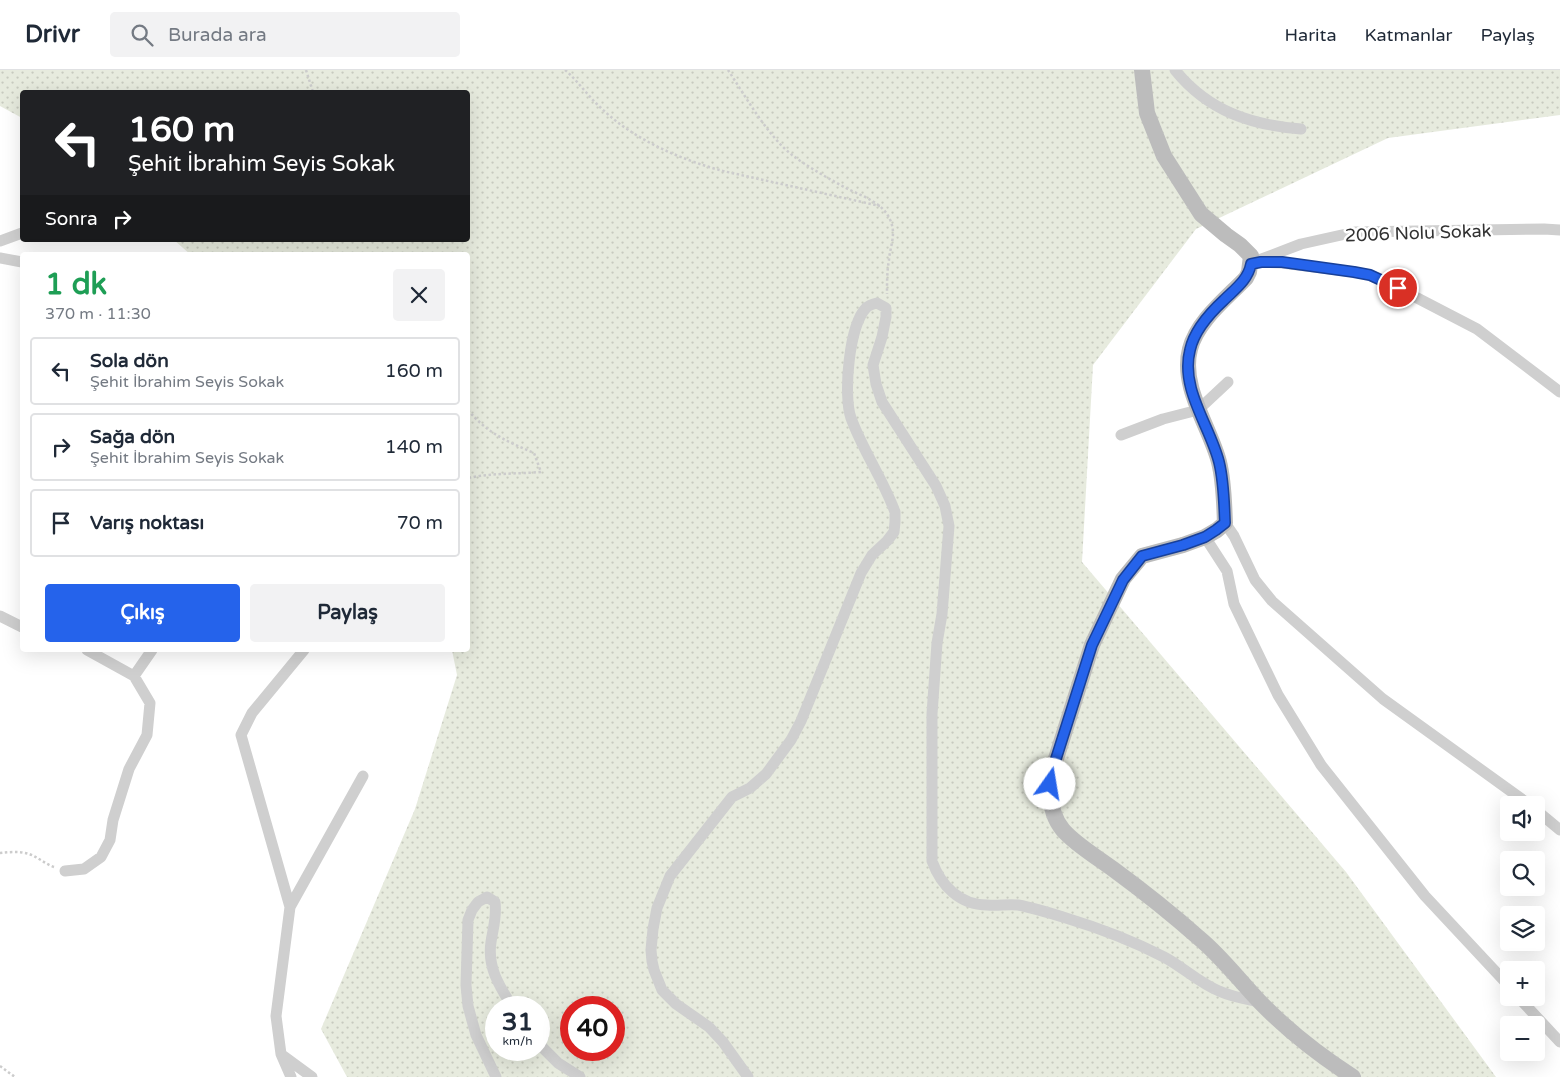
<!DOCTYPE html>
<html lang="tr">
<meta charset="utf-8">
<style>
body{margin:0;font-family:"Varela Round",sans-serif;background:#f2f2f3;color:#1f2937;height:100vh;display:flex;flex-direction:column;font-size:19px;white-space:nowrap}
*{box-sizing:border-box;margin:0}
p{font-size:16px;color:#747a83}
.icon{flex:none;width:28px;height:28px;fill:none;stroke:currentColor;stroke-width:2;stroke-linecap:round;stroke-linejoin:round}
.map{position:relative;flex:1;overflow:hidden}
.details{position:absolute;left:20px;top:182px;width:450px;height:400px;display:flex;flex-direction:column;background:#fff;border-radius:5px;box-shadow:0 5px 20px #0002}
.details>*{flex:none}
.guide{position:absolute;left:20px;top:20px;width:450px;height:152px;border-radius:5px;box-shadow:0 5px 20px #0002;background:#202124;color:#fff;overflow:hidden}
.fabs{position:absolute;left:1500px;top:726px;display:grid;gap:10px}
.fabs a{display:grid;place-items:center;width:45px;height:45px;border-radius:5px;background:#fff;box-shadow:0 5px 20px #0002;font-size:25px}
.speed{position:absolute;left:485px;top:926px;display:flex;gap:10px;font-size:25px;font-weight:700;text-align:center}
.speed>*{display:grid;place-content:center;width:65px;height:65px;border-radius:50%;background:#fff;box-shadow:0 5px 20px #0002;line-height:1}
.speed small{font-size:12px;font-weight:400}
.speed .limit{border:8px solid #d22;background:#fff;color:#111}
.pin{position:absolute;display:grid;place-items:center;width:42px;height:42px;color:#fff;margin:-21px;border:2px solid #fff;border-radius:50%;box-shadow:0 1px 5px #0007}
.me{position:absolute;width:55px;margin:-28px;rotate:13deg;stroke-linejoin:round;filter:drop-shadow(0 0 4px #0008)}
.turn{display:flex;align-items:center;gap:18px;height:105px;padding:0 25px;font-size:22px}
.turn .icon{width:65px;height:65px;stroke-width:2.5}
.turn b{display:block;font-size:35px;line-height:42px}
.then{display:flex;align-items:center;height:48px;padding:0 25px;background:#0003;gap:10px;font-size:19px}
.round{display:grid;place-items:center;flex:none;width:52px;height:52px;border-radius:5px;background:#f2f2f3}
.summary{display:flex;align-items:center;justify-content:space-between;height:85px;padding:0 25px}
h1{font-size:30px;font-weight:800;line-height:38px;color:#1e9e55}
.primary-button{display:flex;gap:10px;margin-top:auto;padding:10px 25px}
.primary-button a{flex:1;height:58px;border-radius:5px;background:#2563eb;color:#fff;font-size:20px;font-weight:800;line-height:58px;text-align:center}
.primary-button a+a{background:#f2f2f3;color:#1f2937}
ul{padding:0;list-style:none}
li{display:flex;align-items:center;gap:15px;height:68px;margin:0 10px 8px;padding:0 15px;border:2px solid #e0e1e3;border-radius:5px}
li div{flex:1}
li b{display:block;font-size:19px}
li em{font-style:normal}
header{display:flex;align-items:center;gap:30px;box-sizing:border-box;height:70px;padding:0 25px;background:#fff;border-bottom:1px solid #e0e1e3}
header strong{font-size:24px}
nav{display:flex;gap:28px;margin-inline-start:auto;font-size:18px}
.search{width:350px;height:45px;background:#f2f2f3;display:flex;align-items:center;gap:12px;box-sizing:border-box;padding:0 18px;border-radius:5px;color:#747a83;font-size:19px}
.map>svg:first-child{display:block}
.grass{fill:url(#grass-dots);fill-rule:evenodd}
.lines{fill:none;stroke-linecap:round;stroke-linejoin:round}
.path{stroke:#ccc;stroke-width:2.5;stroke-dasharray:2.5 2.5;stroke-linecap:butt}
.street{stroke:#cfcfcf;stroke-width:11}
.secondary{stroke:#bcbcbc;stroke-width:16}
.route-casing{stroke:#184099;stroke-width:12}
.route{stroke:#2563eb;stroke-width:9}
.labels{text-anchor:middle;stroke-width:5;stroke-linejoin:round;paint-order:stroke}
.street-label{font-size:18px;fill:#323232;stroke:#fff}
</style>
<header>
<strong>Drivr</strong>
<div class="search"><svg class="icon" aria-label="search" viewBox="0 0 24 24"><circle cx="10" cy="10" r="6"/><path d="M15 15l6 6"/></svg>Burada ara</div>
<nav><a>Harita</a><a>Katmanlar</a><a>Paylaş</a></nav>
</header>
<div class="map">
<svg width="1560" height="1007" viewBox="0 0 1560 1007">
<defs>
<pattern id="grass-dots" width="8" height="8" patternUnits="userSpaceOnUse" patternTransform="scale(1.25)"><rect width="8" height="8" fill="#e7ebde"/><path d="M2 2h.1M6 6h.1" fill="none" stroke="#c7cabf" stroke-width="1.8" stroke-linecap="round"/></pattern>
</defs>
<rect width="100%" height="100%" fill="#fff"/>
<path class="grass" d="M0,0H1560V45L1388,68L1196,159L1093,295L1082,492L1346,802L1496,1007H347L321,959L415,739L457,605L452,580H468V185H191L174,170H468V22H22V48L0,36ZM496,938H539V980H496ZM571,938H614V980H571Z"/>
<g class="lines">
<path class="path" d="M306,0L313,22
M565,0C578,11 587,25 599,36C632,69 679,89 723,101L880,136
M728,0C746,27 767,65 792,85C808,97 826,107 844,117C861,126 884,132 891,152C896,165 890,177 889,190C887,201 887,213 887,224
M468,340C487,363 506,371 534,383L541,402C516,404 491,403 468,408
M0,783C9,782 20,781 29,784C38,787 45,794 54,797
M0,996L15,1007"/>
<path class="street" d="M1175,0C1208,41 1251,55 1301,59
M0,171L22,163
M0,188L22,192
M1259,190L1301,174L1355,162L1544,159L1560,160
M1251,194L1261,192L1282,193L1354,202L1370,205L1398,218L1477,259L1560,322
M1121,365L1163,349L1198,340L1228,312
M1225,453L1234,466L1255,510L1272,531L1383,629L1530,735
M1205,467L1227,501L1234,534L1278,625L1321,695L1425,826L1509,916
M0,546L22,557
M87,580L134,606
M1536,740L1560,760
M65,801L84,799L101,787L110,770L113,750L129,699L147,665L150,633L134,606L152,580
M290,837L241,665L252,643L304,580
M1519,928L1560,972
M539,974L558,993L580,1007
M282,985L312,1007
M291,1007L281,984L276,946L290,837L363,706
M496,1007L476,965L468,936L466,915L468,850L472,840L478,832L487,827L495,832C497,847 493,858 491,872C487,898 500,917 513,938
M748,1007L723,972L709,957L676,934L662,920L654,900L652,891L651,880L653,859L657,838L670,806L732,727L750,718L766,704L791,670L801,651L861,503L872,485L887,471L894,462L895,452V442C883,409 863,381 851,348C843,326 849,255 866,238C869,235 873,234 877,233L886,238V247L882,267L873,295L876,314L882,332L936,416L945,436L949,456L942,544L937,573L932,644V791C941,816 960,835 987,835C997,836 1008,834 1018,835C1034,838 1050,843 1066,848C1099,858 1133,871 1164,887C1183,897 1199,913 1219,921C1232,927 1246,929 1260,932"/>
<path class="secondary" d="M1142,0L1147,43L1164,86L1201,144L1226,165L1240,175L1251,186L1249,202L1246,208C1227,228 1197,251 1190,279C1180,317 1210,357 1219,392C1224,412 1224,433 1225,453L1217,460L1205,467L1183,475L1142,486L1123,509L1092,575L1054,695C1049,716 1047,741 1063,760C1076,775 1097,787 1113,799C1143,821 1172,844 1199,868C1221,886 1239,910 1259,931C1287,960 1319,985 1353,1007"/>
</g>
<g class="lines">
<defs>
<path id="route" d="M1050,714L1054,695L1092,575L1123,510L1142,486L1183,475L1205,467L1216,460L1225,453C1224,433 1224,412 1219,392C1210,356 1180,319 1190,280C1194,261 1211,242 1224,230C1235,219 1248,210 1251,194L1261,192H1282L1354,202L1370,205L1398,218"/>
</defs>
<use href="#route" class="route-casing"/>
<use href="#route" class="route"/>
</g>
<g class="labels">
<g class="street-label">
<text transform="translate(1418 163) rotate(-2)" y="6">2006 Nolu Sokak</text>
</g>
</g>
</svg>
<div class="fabs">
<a><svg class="icon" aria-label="sound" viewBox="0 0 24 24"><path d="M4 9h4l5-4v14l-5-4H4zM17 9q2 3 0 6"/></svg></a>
<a><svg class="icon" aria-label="search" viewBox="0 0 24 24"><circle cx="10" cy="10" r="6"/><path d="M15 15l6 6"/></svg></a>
<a><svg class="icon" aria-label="layers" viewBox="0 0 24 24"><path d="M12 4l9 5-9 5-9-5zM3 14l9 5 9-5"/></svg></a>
<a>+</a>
<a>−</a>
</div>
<div class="speed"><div>31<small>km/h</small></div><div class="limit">40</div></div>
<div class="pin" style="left:1398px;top:218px;background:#d93025"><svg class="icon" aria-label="arrive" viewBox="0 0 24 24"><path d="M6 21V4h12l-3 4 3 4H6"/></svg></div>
<svg class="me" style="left:1050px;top:714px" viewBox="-20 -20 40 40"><circle r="19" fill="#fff"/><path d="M0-13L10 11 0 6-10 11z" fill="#2563eb"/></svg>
<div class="guide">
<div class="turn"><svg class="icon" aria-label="left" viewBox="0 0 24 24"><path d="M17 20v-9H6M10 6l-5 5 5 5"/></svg><div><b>160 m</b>Şehit İbrahim Seyis Sokak</div></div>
<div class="then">Sonra<svg class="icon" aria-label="right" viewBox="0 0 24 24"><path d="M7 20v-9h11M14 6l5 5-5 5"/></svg></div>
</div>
<section class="details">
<div class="summary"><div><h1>1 dk</h1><p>370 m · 11:30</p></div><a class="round"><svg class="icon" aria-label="close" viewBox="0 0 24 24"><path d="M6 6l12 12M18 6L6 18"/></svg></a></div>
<ul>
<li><svg class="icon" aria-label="left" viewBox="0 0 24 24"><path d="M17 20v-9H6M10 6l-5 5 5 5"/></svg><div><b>Sola dön</b><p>Şehit İbrahim Seyis Sokak</p></div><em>160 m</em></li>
<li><svg class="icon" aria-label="right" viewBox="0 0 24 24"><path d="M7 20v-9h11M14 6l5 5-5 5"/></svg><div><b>Sağa dön</b><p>Şehit İbrahim Seyis Sokak</p></div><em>140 m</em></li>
<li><svg class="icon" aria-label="arrive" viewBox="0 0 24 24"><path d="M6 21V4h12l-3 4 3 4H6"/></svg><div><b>Varış noktası</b></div><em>70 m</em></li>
</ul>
<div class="primary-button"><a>Çıkış</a><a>Paylaş</a></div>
</section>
</div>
